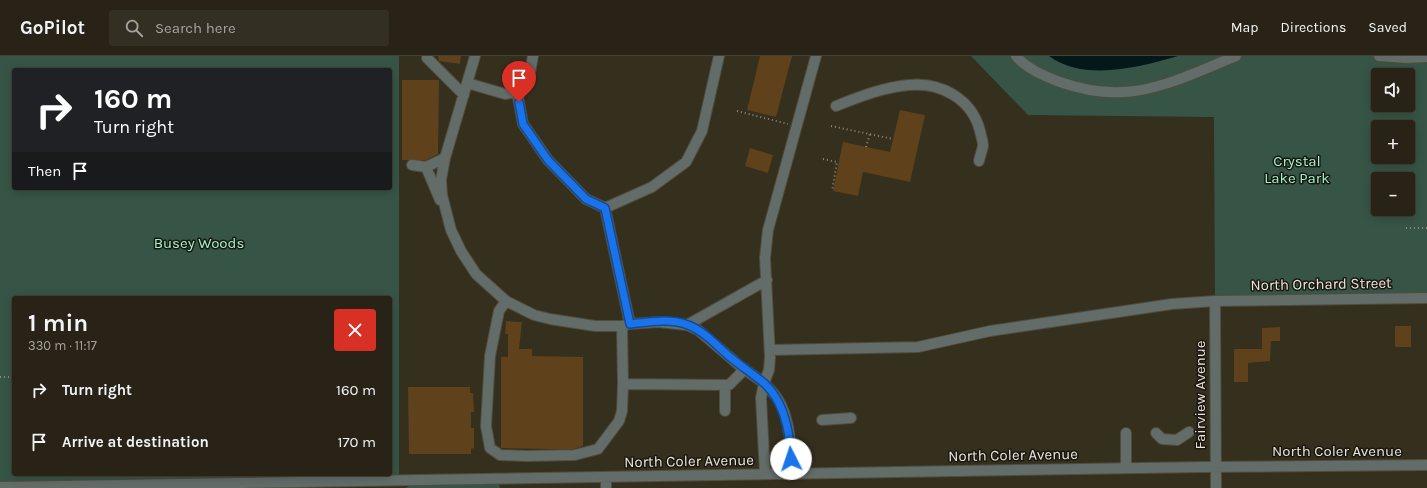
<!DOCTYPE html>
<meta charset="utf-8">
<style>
body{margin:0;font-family:Karla,sans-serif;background:#342f23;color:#f1f3f6;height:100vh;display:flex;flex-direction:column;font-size:15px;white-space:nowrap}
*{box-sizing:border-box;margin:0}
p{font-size:13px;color:#a5a4a1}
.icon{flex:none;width:22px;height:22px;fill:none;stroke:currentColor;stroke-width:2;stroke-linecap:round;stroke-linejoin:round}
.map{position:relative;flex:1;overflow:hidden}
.side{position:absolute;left:12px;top:240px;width:380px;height:180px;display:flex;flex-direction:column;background:#282316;border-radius:4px;box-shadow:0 2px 10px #0003,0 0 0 1px #444035}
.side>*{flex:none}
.top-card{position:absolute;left:12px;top:12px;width:380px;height:122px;border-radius:4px;box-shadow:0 2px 10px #0003,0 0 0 1px #444035;background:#202124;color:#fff;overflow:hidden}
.tools{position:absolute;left:1371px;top:12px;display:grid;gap:8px}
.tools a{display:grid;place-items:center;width:44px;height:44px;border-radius:4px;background:#282316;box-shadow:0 2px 10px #0003,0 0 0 1px #444035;font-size:20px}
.pin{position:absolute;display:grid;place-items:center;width:34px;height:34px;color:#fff;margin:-41px -17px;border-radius:50% 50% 50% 0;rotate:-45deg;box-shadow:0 0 4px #0007}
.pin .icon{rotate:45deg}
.me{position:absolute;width:44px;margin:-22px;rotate:356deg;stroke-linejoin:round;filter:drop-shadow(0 0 3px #0008)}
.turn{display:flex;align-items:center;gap:14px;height:84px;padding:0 16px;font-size:18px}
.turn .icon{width:52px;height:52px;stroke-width:2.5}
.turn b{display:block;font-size:28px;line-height:34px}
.then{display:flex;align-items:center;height:38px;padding:0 16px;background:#0003;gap:8px;font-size:15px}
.round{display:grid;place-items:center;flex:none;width:42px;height:42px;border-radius:4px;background:#342f23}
.overview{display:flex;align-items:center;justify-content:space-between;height:68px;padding:0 16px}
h1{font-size:24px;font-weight:700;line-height:30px}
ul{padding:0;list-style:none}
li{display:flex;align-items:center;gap:12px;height:52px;padding:0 16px}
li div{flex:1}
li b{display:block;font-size:15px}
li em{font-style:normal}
header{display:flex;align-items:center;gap:24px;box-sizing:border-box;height:56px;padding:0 20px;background:#282316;border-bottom:1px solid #444035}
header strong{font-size:19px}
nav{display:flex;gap:22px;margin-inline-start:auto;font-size:14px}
.search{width:280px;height:36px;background:#342f23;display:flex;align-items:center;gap:10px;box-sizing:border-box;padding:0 14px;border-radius:4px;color:#a5a4a1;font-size:15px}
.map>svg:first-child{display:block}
.green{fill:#365547;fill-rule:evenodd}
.water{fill:#04181a}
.building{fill:#5f411b}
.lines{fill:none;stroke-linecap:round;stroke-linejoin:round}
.minor-casing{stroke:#524c3c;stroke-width:12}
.path{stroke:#8f8a7c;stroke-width:2;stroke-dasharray:1 3;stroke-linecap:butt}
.minor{stroke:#626c69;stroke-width:10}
.route-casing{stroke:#114b97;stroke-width:10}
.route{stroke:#1a73e8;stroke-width:7}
.labels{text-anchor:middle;stroke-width:3;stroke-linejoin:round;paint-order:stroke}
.park-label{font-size:15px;fill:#9ff4ce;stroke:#1a1710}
.street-label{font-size:15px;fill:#e9e5db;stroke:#1a1710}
</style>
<header>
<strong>GoPilot</strong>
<div class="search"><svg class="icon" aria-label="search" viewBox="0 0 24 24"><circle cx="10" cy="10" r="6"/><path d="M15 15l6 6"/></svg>Search here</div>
<nav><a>Map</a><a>Directions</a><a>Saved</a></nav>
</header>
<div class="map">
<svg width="1427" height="432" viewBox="0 0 1427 432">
<rect width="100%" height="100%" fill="#352f1e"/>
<path class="green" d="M0,0H399V424L0,431ZM14,14H390V132H14ZM14,242H390V418H14Z
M971,0H1427V237L1215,245L1214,61L1028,59ZM1378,19H1408V49H1378ZM1378,71H1408V101H1378ZM1378,123H1408V153H1378Z
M499,428L500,432H405L412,429Z"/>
<path class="water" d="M1049,0H1178C1140,11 1084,26 1049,0Z"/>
<path class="building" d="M438,0H461L460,8L439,5Z
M760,0H792L776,61L747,54Z
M402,24H439L438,98L426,104H402Z
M900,54L925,59L910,126L863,116L858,140L833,135L843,86L890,96Z
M750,92L773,99L768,117L745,110Z
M506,265L522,266L519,293H532V300L583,301V390L574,393H551L501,392V301H508V278H505Z
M1395,270H1411V291H1395Z
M1280,271V285H1271L1270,305L1248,307V326H1234V293H1262V272Z
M408,331H470V337H473L474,356H471V372H474V392L471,393V398H409Z"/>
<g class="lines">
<defs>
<path id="minor" d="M475,0L445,102L441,124L442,139L451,174L461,195L476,218L506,245L534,259L550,263L595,270H622L630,268L658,266L687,269L698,274L740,310L764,327L769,314L770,301L765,202L768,174L816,0
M1016,0C1027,13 1044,20 1060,26C1130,51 1172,26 1236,0
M1379,0L1406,2L1427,1
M427,2L464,39
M467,27L505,38L517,36L529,22L533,0
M517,36L523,68L548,104L586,143L605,152L652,131L686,106L702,75L719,0
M836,50C859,41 884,31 909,29C941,26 972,43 980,75C981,80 983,85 983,90C982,95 980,100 979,105
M412,109L426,111L440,144
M426,111L445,102
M605,152L630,268
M506,245L499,255L490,300L486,370L490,392L500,399L526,400L575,399L598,393L619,365L622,355L623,328
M1215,245L1216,432
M687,269L767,224
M622,270L623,328L729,329L745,313
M770,294L918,291L990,275L1172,248L1215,245L1427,242
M764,327C768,332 773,336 777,342C791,363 791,393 791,418
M764,327L761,342L765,418
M725,329V355
M822,364L851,362
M1126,377V412
M1156,377L1162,383L1177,384L1189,376
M606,421V432
M0,431L1203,411L1427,409"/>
</defs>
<use href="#minor" class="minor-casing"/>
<path class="path" d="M737,55L788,68
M831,70L893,83
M866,91L870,78
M823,103L837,106L832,135
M1406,172H1427
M0,321H14"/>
<use href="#minor" class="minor"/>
</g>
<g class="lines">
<defs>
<path id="route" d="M519,46L523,68L548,104L586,143L605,152L630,268C649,266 671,262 688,269C704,275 717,290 730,301C741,310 753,318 764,327C785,346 790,376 791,403"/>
</defs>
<use href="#route" class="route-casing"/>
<use href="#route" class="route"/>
</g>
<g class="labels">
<g class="park-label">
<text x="1297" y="110">Crystal<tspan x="1297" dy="17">Lake Park</tspan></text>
<text x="199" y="192">Busey Woods</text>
</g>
<g class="street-label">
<text transform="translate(1321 228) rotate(-1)" y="5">North Orchard Street</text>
<text transform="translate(1200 339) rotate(-90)" y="5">Fairview Avenue</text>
<text x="1337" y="400">North Coler Avenue</text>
<text transform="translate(1013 399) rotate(-1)" y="5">North Coler Avenue</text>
<text transform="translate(689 405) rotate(-1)" y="5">North Coler Avenue</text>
</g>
</g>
</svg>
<div class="tools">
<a><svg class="icon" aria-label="sound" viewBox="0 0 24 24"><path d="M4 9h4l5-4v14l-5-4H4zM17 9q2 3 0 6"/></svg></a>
<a>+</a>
<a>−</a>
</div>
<div class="pin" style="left:519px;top:46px;background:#d93025"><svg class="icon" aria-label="arrive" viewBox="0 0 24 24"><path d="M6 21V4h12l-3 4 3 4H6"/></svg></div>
<svg class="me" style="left:791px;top:403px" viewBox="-20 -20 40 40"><circle r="19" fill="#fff"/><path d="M0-13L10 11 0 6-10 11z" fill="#1a73e8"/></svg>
<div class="top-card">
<div class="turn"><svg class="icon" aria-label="right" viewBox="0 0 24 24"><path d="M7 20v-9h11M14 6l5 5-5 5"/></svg><div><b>160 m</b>Turn right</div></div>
<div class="then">Then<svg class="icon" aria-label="arrive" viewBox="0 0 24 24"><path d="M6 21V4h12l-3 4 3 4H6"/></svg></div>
</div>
<section class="side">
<div class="overview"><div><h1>1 min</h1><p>330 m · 11:17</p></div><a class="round" style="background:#d93025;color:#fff"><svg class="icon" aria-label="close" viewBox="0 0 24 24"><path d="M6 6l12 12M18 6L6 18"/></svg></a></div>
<ul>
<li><svg class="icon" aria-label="right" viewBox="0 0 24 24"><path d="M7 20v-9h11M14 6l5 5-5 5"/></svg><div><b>Turn right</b></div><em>160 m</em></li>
<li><svg class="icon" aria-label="arrive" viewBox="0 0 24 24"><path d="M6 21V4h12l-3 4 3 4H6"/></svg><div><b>Arrive at destination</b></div><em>170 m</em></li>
</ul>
</section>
</div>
